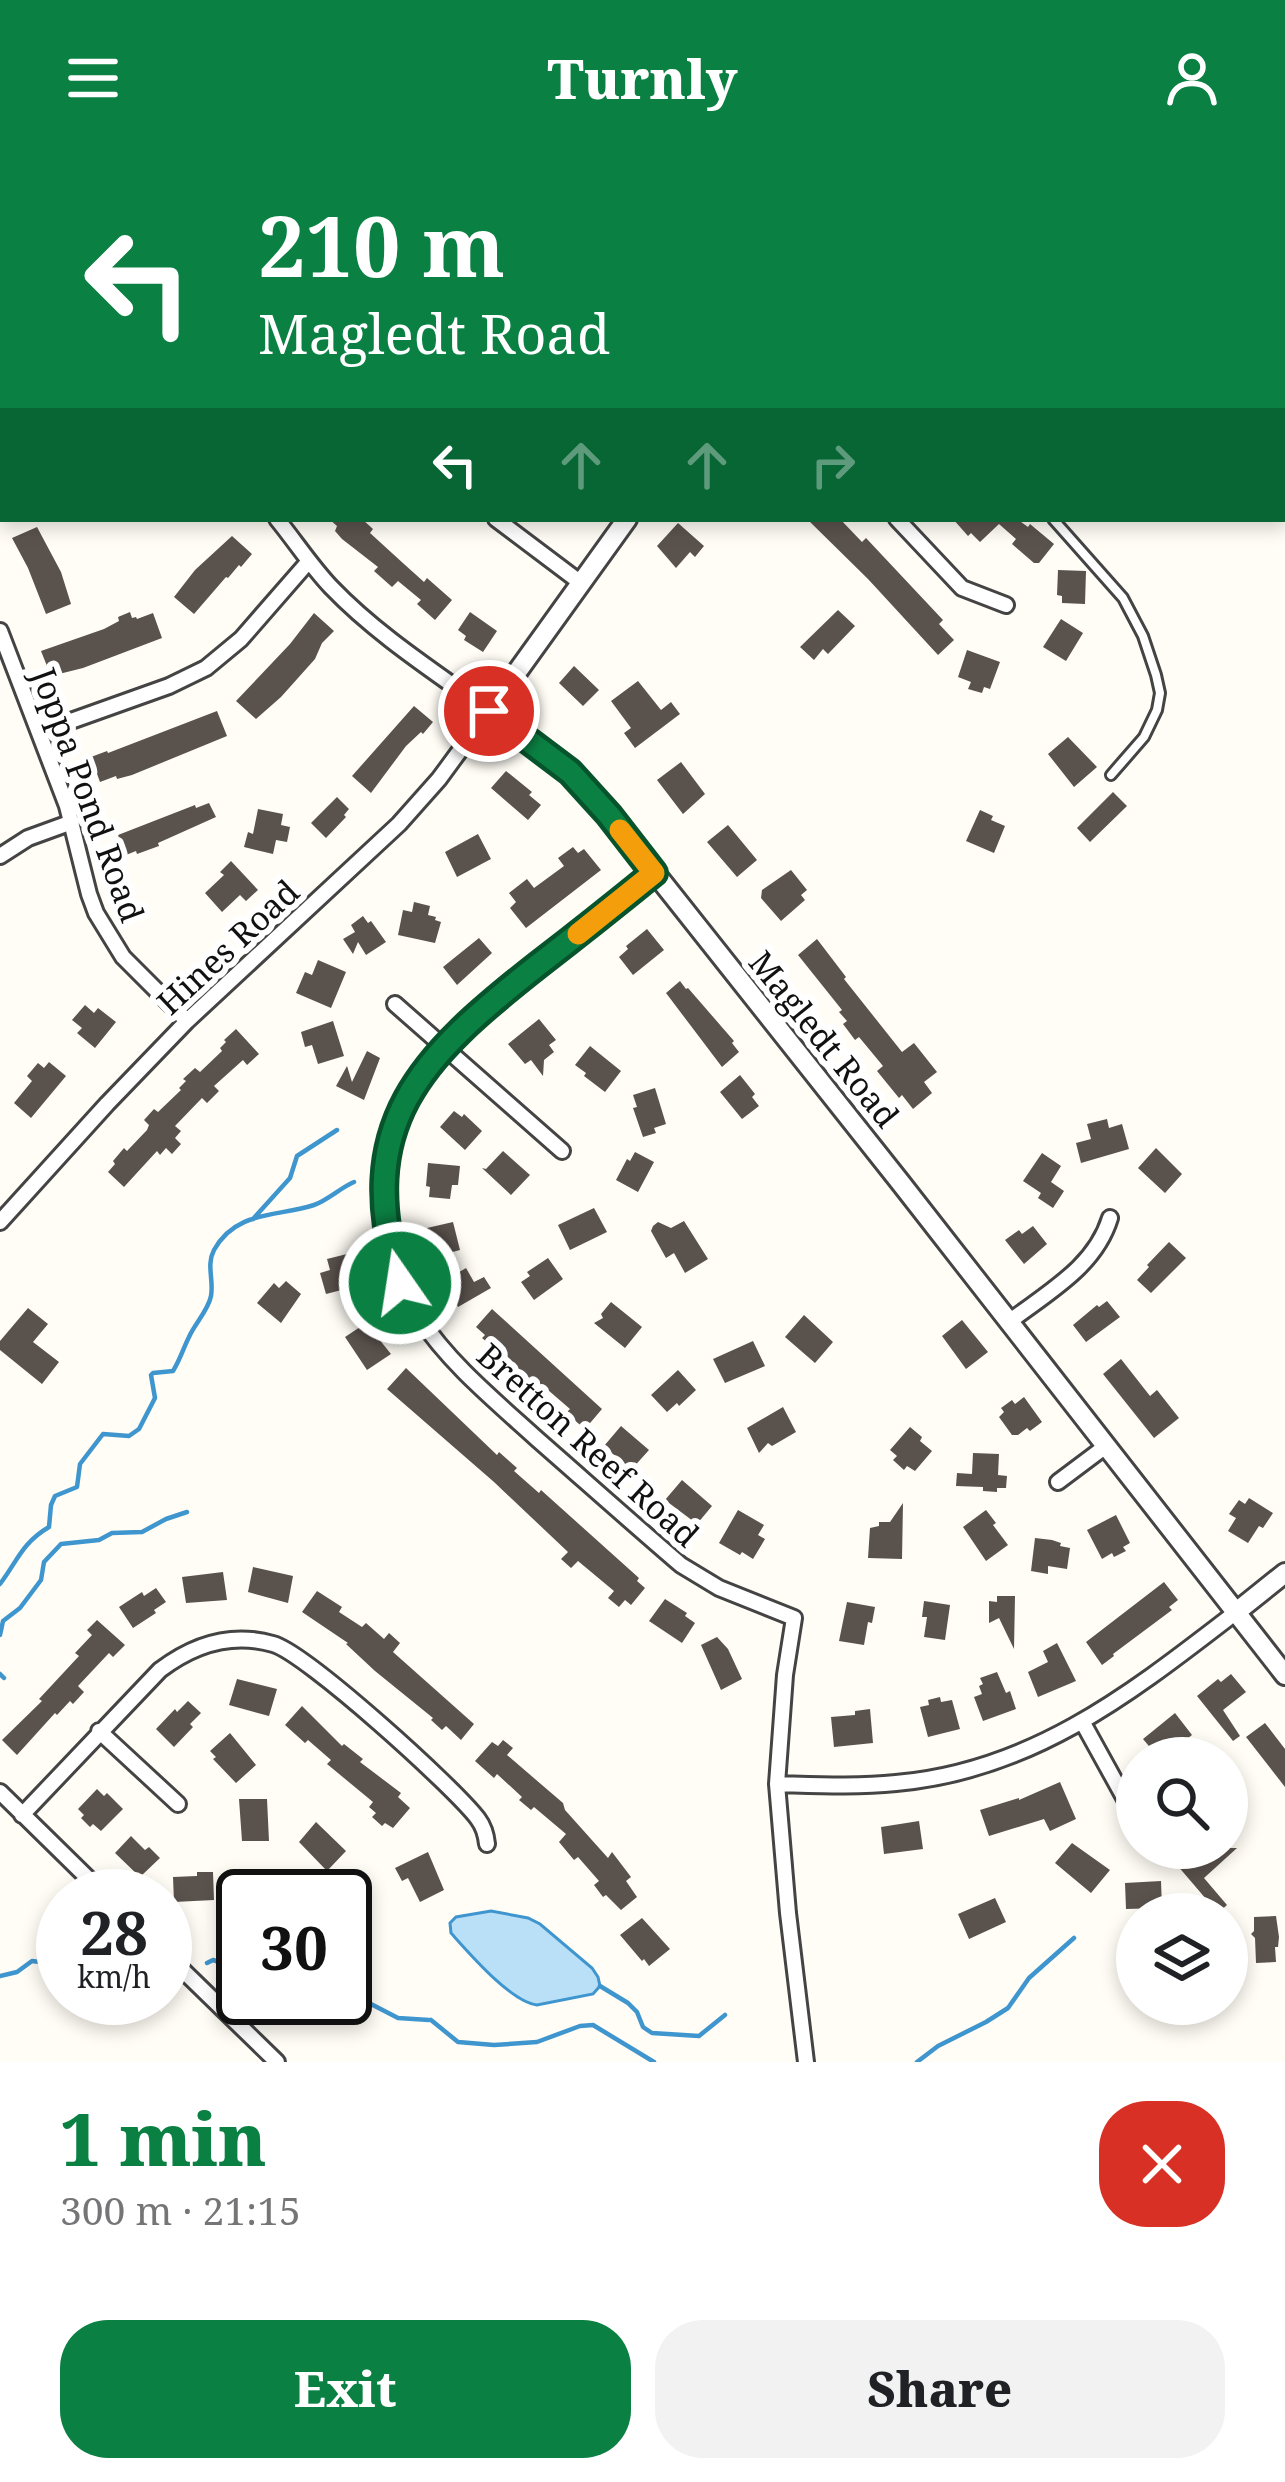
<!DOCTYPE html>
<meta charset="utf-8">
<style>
body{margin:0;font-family:"Noto Serif",serif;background:#f2f2f2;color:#202124;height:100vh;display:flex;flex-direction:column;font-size:45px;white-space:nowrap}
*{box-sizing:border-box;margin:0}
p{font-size:39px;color:#757577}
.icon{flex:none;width:66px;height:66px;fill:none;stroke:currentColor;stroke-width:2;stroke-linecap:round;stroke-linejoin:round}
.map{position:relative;height:1906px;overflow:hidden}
.drawer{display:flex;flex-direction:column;background:#fff;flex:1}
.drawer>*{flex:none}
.top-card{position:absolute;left:0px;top:0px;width:1287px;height:366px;box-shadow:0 6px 18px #0003;background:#0b8043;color:#fff;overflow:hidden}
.controls{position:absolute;left:1116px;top:1581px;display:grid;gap:24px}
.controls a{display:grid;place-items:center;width:132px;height:132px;border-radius:50%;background:#fff;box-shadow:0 6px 18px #0003;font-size:60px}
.speed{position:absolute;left:36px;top:1713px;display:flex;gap:24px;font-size:60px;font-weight:700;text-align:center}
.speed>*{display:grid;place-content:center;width:156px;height:156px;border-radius:50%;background:#fff;box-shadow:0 6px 18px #0003;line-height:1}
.speed small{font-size:30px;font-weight:400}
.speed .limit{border:6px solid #111;border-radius:18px;background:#fff;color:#111}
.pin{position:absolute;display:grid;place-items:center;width:102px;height:102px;color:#fff;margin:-51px;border:6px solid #fff;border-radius:50%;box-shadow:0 3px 12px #0007}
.me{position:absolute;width:132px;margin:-66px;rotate:347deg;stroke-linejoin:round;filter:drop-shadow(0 0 9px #0008)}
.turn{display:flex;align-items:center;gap:42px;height:252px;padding:0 60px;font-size:54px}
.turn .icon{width:156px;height:156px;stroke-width:2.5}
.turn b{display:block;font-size:84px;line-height:102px}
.lanes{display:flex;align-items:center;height:114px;padding:0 60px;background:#0003;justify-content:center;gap:60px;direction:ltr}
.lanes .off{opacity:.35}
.round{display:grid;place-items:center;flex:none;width:126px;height:126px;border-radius:48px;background:#f2f2f2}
.summary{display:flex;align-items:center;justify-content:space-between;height:204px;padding:0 60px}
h1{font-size:72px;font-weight:800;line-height:90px;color:#0b8043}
.button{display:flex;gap:24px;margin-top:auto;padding:24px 60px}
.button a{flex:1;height:138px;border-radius:48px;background:#0b8043;color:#fff;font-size:48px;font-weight:800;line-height:138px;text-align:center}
.button a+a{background:#f2f2f2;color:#202124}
header{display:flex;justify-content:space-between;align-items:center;height:156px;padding:0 60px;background:#0b8043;color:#fff;font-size:54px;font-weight:800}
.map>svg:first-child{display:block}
.water{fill:#b9e0f7;stroke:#3f96cf;stroke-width:3}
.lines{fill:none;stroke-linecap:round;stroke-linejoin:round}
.stream{stroke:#3f96cf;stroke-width:4.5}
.building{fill:#5a524d}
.service-casing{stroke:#444;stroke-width:14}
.minor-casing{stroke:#444;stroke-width:20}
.tertiary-casing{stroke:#444;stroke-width:24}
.service{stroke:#fff;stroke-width:8}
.minor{stroke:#fff;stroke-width:14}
.tertiary{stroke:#fff;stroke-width:18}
.route-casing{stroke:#07532c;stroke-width:30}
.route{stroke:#0b8043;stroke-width:21}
.slow{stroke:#f59e0b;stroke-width:21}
.labels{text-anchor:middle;stroke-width:12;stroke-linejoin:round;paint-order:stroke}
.street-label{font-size:33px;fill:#111;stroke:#fff}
</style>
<header><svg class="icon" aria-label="menu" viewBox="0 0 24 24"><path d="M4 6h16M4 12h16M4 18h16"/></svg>Turnly<svg class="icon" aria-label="person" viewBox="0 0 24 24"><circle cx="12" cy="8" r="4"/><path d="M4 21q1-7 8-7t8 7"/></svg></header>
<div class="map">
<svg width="1285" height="1906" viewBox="0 0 1285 1906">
<rect width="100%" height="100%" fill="#fffdf5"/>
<path class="water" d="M491,1755L528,1762L540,1768L592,1812L598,1821L600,1830L593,1838L537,1849C511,1846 469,1797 451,1777L450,1767L456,1761Z"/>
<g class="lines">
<path class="stream" d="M253,1063L290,1022L297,1000L337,974
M0,1428C18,1404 22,1387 49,1371L51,1349L55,1340L77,1331L80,1308L103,1278L129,1280L139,1273L155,1242L151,1219L153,1217L173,1215C180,1204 183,1193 189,1181C195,1167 208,1155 211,1140C214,1124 206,1109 214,1094C236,1054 278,1061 314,1049C328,1044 340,1032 354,1026
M0,1479L3,1465L20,1452L41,1424L44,1406L61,1388L99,1384L112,1377L142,1376L166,1363L187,1356
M0,1518L4,1522
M207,1807L213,1804L243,1814
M0,1820L17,1816L32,1805L63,1809
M600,1830L628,1847L637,1856L643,1871L652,1877L699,1880L725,1859
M301,1842L330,1865L355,1847H369L398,1862L429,1864
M431,1864L458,1886L494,1889L537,1886L580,1870L593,1869L654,1906
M917,1906L938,1890L986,1866L1008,1852L1029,1822L1074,1782"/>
</g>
<path class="building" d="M329,363H362L373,373L370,377L404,408L424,426L427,422L452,444L435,464L417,448L421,444L398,425L392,431L374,415L378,411L342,383L335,375L337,370Z
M807,363H840L862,386L866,382L943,464L939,468L954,484L938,499L868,423Z
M953,363H1017L1028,371L1030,368L1054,388L1039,407H1034L1012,388L1016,383L999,368L980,386L971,377L968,380Z
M678,367L704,390L695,401L690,396L676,412L657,390Z
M37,371L61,416L71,448L46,458L28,412L12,382Z
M232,380L252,398L241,411L239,409L228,422L226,421L194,458L174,441L195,414Z
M1058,414L1086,415L1085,448L1062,447V440L1057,439Z
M838,454L855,470L828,498L823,493L814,504L800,491Z
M130,456L132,462L136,461L137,463L153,457L162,482L83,512L51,520L41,495L104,473L119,465L118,461Z
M470,456L497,475L483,496L464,484L466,480L458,474Z
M314,457L334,475L322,487L315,503L281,541L256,563L236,545L290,488Z
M1061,463L1083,477L1066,505L1043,491Z
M967,494L1000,506L990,533L984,531L982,537L968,533L971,526L958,521Z
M574,510L599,534L583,550L559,527Z
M638,525L661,554L671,546L680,558L635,592L624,577L631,572L611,545Z
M414,550L433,566L423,578L421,576L406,590L371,637L352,620Z
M217,555L227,580L132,619L117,623L116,620L100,626L91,601L107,595L108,597Z
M1068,581L1097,611L1074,631L1048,598Z
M681,606L705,638L683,658L657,624Z
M506,615L532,636L529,639L541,649L528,664L491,632Z
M1113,636L1127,650L1090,686L1077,672Z
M337,641L349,653L344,659L346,661L326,682L311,667Z
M209,647L216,661L158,687L159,690L137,698L136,695L126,699L118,679L195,649L196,652Z
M258,653L283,658L281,669L290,671L287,686L276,684L273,698L244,691L248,676L253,678Z
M980,654L993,660L991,664L1005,670L994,697L966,685Z
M728,669L757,704L737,721L707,686Z
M478,678L491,703L457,721L445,696Z
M573,691L578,697L584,693L601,714L526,772L510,752L516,746L509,737L527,723L534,732L564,710L558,702Z
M231,705L258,734L246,745L240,739L222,756L205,737L224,719L220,716Z
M791,714L807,734L801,739L805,744L781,765L761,742L762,734Z
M414,746L430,750L428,759L436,761L435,764L441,766L435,787L398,779L403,754L412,756Z
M363,760L368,767L371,765L386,786L366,799L358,786L353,798L343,783L355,776L351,769Z
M647,773L664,794L633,819L619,801L628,793L626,790Z
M479,782L492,797L457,829L443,811Z
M817,783L846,821L844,823L902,896L914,887L937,916L924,926L932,937L913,953L902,939L899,942L877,915L883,910L859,881L855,884L843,868L847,865L839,856L842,854L798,799Z
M318,804L346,816L331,852L296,837L305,816L312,819Z
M680,825L686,833L688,832L734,885L732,887L739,896L722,911L666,837Z
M85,849L94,857L98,852L116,866L95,892L77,877L82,872L72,864Z
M539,863L556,884L549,889L554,896L544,904L543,920L531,904L525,908L508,888Z
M333,865L344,900L318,908L312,889L305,891L301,876Z
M236,873L259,898L247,909L243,904L214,930L219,935L207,947L202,942L175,970L181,975L175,982L181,988L172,998L166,992L160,999L157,995L124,1031L108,1016L115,1008L113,1005L124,992L127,995L147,974L149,969L144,964L154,953L158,956L181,934L179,932L186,925L183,923L195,912L200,916L222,895L220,892L226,886L224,884Z
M590,890L621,915L605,936L584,920L586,917L575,909Z
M367,895L380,902L364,944L336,930L347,910L352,926Z
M49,906L66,920L31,962L14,947L32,925L27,920L38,907L44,912Z
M740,919L755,938L752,941L759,950L742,963L720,936Z
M655,932L666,968L654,972L656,977L643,981L633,952L637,951L633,939Z
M454,955L462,961L464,958L482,975L465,994L440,971Z
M1107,963L1109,972L1122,968L1129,993L1081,1007L1076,987L1091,983L1087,968Z
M1156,992L1182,1018L1165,1037L1138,1012Z
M503,995L530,1019L511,1039L482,1012L486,1013Z
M635,996L654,1006L638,1036L616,1024L627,1003L630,1005Z
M1042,997L1061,1010L1051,1026L1064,1035L1053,1052L1038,1042L1041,1037L1023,1025Z
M428,1007L460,1010L458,1029H452L450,1043L429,1041L430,1031L426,1030Z
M594,1052L607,1076L570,1094L558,1069Z
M684,1065L708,1103L685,1117L674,1097L666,1102L651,1075L653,1070L658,1066L671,1072Z
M453,1066L460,1094L434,1101L427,1072Z
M1033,1070L1047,1088L1024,1108L1005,1084L1019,1074L1022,1078Z
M1169,1086L1186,1102L1151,1137L1137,1124L1149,1111L1147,1109Z
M347,1098L350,1107L354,1106L361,1129L326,1138L320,1117L330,1114L327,1103Z
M548,1102L563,1123L534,1144L521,1126L530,1120L527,1116Z
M466,1112L474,1126L484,1121L491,1132L458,1151L449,1136L452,1134L446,1124Z
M286,1125L301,1138L281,1167L257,1147L274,1127L279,1132Z
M1107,1145L1120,1161L1086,1186L1073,1169L1097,1149L1099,1151Z
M611,1146L642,1171L625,1192L594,1167L603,1162L601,1158Z
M28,1152L48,1168L33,1186L59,1206L42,1228L0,1194V1185Z
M492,1153L602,1253L585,1273L566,1257L570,1253L548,1234L546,1237L482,1182L485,1179L476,1171Z
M804,1159L833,1186L815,1207L785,1181Z
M962,1164L988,1196L966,1213L942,1180Z
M366,1167L391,1198L367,1214L345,1181Z
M753,1185L765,1210L725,1227L713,1203Z
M1121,1203L1150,1240L1157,1234L1179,1262L1154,1282L1103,1218Z
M406,1212L497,1299L499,1296L517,1312L514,1315L539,1337L541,1334L639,1422L637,1425L645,1432L631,1449L625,1444L619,1451L608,1442L614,1435L578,1405L571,1412L561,1403L568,1396L494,1326L387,1233Z
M678,1214L696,1234L679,1250L677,1247L667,1256L651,1239Z
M1024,1241L1042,1266L1030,1275L1027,1272L1018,1279H1012L999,1261L1004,1256L1001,1252L1012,1244L1015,1248Z
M783,1251L796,1276L772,1290L768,1287L759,1297L747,1272Z
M621,1270L649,1294L631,1314L604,1290Z
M910,1271L922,1281L920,1285L932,1295L915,1315L907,1310L904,1314L893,1304L897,1300L890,1294Z
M973,1297L999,1298L998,1319L1007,1320L1006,1332H997V1336L983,1335V1331L956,1330L957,1317L972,1318Z
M682,1324L712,1350L697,1368L665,1344Z
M1249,1342L1273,1357L1263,1372L1259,1370L1248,1387L1228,1375L1236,1362L1229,1358L1239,1344L1245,1348Z
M903,1347L902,1403L868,1402L870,1372L879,1370V1366H890Z
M738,1354L764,1369L758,1379L765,1383L753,1403L742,1396L740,1399L719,1387Z
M986,1354L996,1367L993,1369L1008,1389L986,1405L963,1371Z
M1116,1359L1130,1387L1123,1391L1126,1395L1114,1401L1112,1397L1102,1403L1087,1374Z
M1035,1382L1052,1384L1061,1387L1060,1390L1070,1392L1067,1413L1048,1410V1418L1031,1415Z
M253,1411L293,1420L288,1447L248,1436Z
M223,1416L227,1444L186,1447L182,1421Z
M1164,1426L1178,1444L1169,1451L1172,1454L1113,1498L1114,1500L1102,1509L1086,1486Z
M156,1432L166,1446L154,1454L156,1457L133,1472L119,1451L142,1436L144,1440Z
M317,1435L342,1451L339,1456L362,1471L366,1467L384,1483L389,1477L400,1487L393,1496L474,1568L461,1584L446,1570L442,1574L431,1564L433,1562L375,1515L346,1488L348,1487L302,1456Z
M997,1440H1015L1014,1493L999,1462L989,1467V1445L997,1446Z
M665,1443L687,1457L685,1460L695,1467L682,1487L649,1465Z
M924,1445L950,1449L945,1484L924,1481L927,1461H922Z
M847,1446L875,1451L872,1467L868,1466L864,1489L839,1485Z
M97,1464L125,1489L113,1501L109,1497L78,1530L84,1536L73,1548L70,1545L57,1559L55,1557L17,1599L2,1584L42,1545L39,1543L79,1500L75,1497L92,1479L87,1474Z
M717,1481L728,1493L742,1523L721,1534L701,1489Z
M1057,1487L1076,1525L1038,1541L1028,1516L1048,1506L1043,1495Z
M997,1516L1006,1537L1010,1535L1016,1553L983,1565L974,1541L982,1538L979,1530L983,1528L980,1522Z
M1231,1518L1246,1536L1223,1554L1240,1580L1233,1585L1197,1540L1218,1523L1221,1526Z
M237,1523L277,1533L269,1560L229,1549Z
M940,1541L941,1546L952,1544L960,1573L928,1581L920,1551L929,1549L928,1544Z
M188,1545L201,1557L190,1568L193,1571L174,1591L156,1573L175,1553L177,1556Z
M302,1550L342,1590L344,1588L363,1603L360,1606L401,1637L398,1641L410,1652L393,1672L385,1667L382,1670L372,1661L376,1657L369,1651L373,1646L327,1608L331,1604L308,1584L305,1587L285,1569Z
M870,1553L873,1587L834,1591L831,1561L855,1559V1555Z
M1175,1557L1192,1579L1163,1602H1159L1143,1583Z
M1265,1567L1285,1593V1631L1246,1581Z
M230,1577L256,1609L236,1627L213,1603L216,1601L210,1595Z
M503,1584L513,1592L507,1599L563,1647L565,1654L608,1702L612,1696L631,1721L626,1725L637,1741L621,1754L606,1739L603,1741L594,1729L599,1725L578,1701L574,1704L559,1686L566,1678L534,1651L531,1654L519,1644L522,1641L497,1618L494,1622L475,1605L492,1586L498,1590Z
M1060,1626L1076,1663L1050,1675L1044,1663L989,1680L980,1654L1019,1642V1644Z
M97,1633L104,1640L107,1637L123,1653L101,1675L93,1668L90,1671L81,1662L84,1659L78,1653Z
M239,1643H267L269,1685H242Z
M919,1665L923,1693L884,1698L881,1671Z
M316,1666L346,1695L327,1715L299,1686Z
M131,1680L145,1694L149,1691L160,1702L140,1721L115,1697Z
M1072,1687L1110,1714L1091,1737L1055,1707Z
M1197,1692H1237L1204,1722L1227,1749L1218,1757L1177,1709Z
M428,1696L444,1734L420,1746L408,1722L402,1725L395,1712Z
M197,1716H213L214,1744L174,1746L173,1721L197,1720Z
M1161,1725L1162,1752L1126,1753L1125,1727Z
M995,1742L1006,1766L969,1783L958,1758Z
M1276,1760L1279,1781L1278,1791H1275L1276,1806L1256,1807L1255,1782L1251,1778L1254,1775V1761Z
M642,1762L670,1793L649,1810L644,1803L642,1805L620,1779Z"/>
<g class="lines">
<defs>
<path id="service" d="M876,0L879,3
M1284,296L1285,295
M1053,363L1123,442L1143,480L1156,519L1160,537L1157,554L1144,581L1111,619"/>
<path id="minor" d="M269,0L271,3
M0,117L3,119
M496,363L581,427
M897,363L962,432L1006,449
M0,475L67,650L89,738L96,757L123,801L187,865
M40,576L169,530L206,512L241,483L309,405
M0,700L28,682L72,666
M654,717C616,747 579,778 540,808C498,841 451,873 420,918C399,949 389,983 386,1020C375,1148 452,1206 537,1283C585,1325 632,1367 681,1409L719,1432L794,1462L785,1519L777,1628L788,1757L806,1906
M395,848L562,995
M0,1066L107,948L187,865L399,668L439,623L489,555C435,516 377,479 331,431C311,410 295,385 277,363
M1009,1166C1048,1136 1095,1111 1110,1062
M1058,1326L1106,1290
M1083,1567L1131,1654
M99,1575L178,1648
M777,1628C816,1629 857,1631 896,1627C1033,1615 1131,1537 1235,1457
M0,1636L106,1740
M22,1659L160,1514C193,1489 231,1476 273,1488C306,1497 455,1632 478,1663C484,1671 486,1678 487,1688
M165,1797L277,1906"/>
<path id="tertiary" d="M897,3L899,0
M627,363L489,555L559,606L609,659L900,1026L1285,1519
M1235,1457L1285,1417"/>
</defs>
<use href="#service" class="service-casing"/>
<use href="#minor" class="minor-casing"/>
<use href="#tertiary" class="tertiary-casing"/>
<use href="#service" class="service"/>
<use href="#minor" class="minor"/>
<use href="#tertiary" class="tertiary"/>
</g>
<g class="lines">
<defs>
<path id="route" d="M400,1127C351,968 421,901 538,809C577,779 616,748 654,717L609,659L570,616L489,555"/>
</defs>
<use href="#route" class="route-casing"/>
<use href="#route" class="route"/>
<path class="slow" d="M578,778L654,717L620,674"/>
</g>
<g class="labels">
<g class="street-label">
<text transform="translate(88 639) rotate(70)" y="12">Joppa Pond Road</text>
<text transform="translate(228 791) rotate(-43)" y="12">Hines Road</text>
<text transform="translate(824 883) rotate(51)" y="12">Magledt Road</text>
<text transform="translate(588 1289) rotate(42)" y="12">Bretton Reef Road</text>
</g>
</g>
</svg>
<div class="controls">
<a><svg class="icon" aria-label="search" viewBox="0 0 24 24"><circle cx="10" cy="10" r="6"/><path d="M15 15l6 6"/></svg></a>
<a><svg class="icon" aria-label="layers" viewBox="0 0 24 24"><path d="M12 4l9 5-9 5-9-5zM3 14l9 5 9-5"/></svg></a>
</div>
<div class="speed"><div>28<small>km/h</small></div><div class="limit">30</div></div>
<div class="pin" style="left:489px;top:555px;background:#d93025"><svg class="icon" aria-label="arrive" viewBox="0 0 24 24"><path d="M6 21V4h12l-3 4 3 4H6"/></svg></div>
<svg class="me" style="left:400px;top:1127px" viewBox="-20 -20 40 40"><circle r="17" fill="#0b8043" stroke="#fff" stroke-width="3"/><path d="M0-11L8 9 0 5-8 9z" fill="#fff"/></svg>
<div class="top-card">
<div class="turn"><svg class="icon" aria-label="left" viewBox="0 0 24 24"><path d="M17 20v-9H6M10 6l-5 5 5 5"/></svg><div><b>210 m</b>Magledt Road</div></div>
<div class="lanes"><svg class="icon" aria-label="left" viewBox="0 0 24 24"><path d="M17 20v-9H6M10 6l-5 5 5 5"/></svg><svg class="icon off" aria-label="ahead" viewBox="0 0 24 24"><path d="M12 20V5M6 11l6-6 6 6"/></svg><svg class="icon off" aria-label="ahead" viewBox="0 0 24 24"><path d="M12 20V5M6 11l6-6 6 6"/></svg><svg class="icon off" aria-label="right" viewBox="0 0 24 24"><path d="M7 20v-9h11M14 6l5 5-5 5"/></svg></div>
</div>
</div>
<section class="drawer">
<div class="summary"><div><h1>1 min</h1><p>300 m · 21:15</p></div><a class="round" style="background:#d93025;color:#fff"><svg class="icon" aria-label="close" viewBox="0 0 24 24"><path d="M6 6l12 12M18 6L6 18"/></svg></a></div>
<div class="button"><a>Exit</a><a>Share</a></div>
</section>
